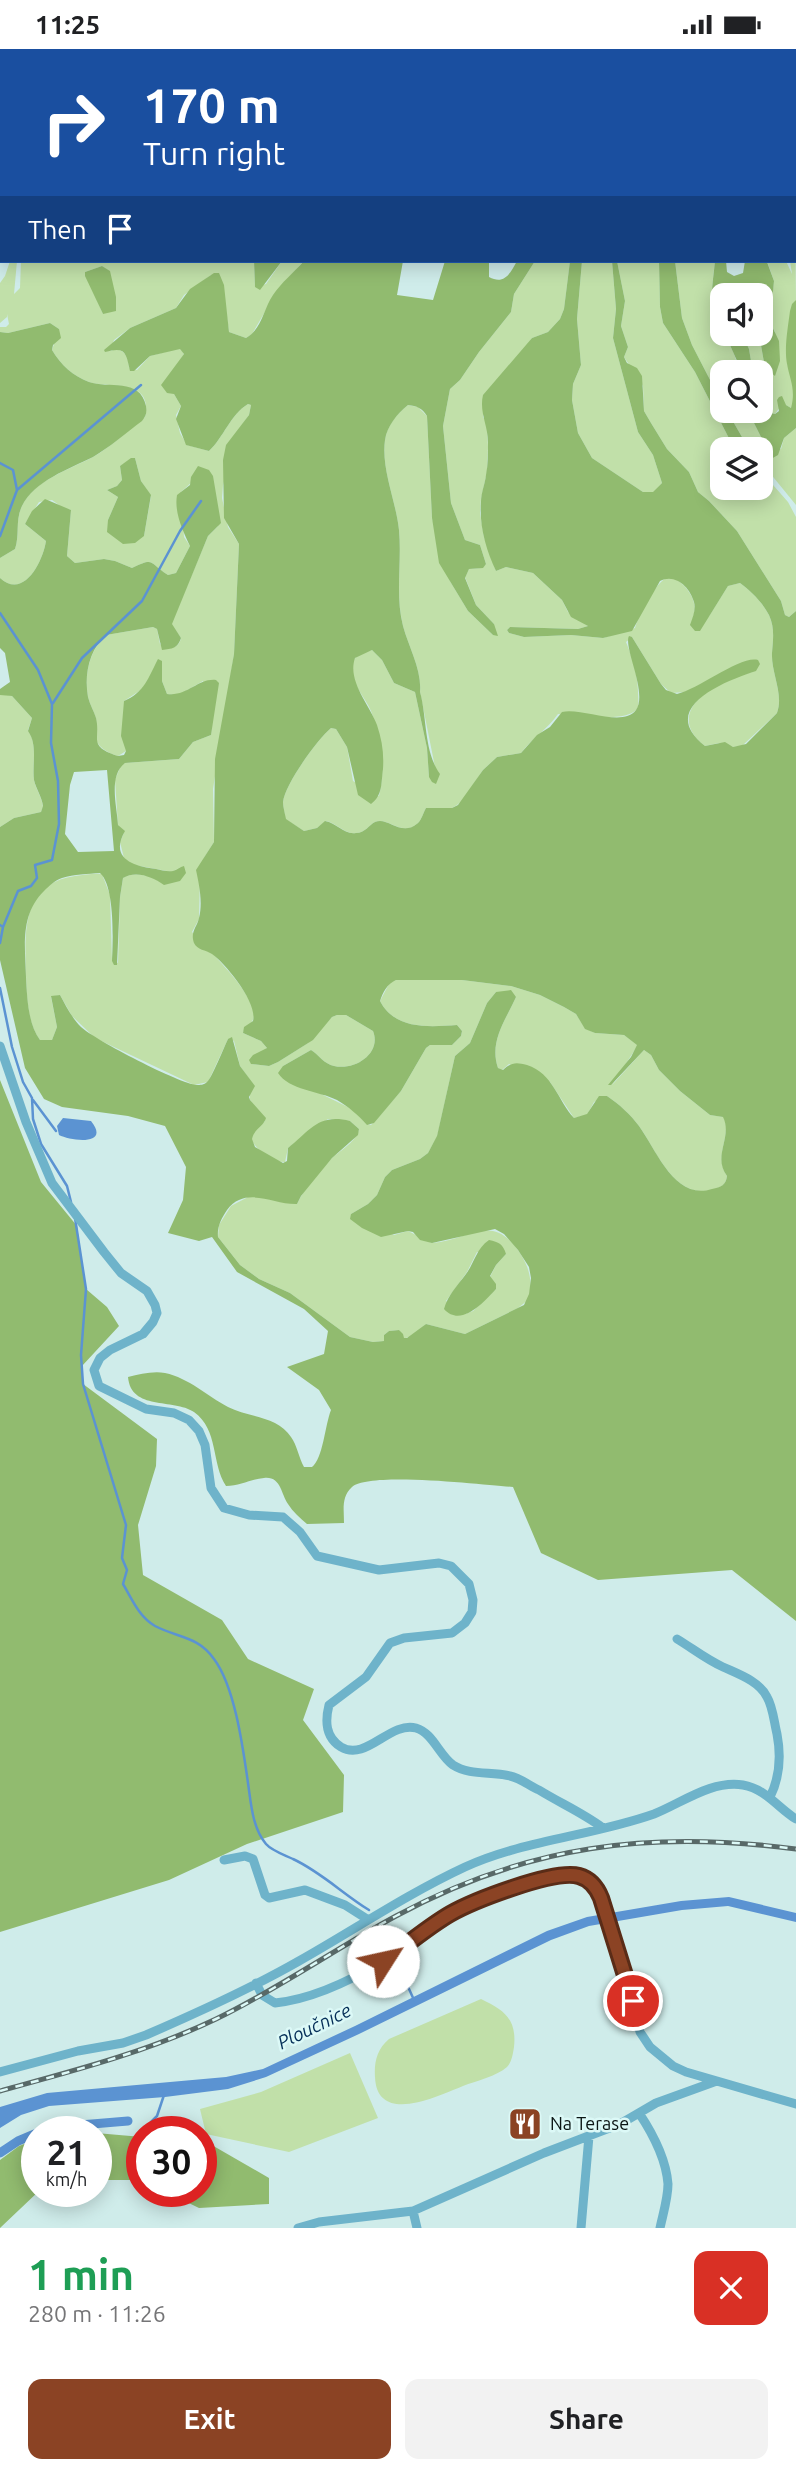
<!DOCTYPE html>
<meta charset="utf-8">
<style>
body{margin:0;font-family:Ubuntu,sans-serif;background:#f2f2f2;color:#202124;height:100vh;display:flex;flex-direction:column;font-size:26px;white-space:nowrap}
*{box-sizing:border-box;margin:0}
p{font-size:23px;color:#757577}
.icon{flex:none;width:38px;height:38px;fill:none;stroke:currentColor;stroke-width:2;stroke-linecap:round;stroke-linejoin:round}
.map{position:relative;height:2179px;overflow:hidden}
.panel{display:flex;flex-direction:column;background:#fff;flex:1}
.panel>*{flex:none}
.top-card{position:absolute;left:0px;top:0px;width:796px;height:214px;box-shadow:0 4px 18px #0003;background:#1a4fa0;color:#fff;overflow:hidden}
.tools{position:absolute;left:710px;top:234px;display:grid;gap:14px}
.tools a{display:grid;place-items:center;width:63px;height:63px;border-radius:14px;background:#fff;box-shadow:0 4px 18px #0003;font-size:35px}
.speed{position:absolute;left:21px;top:2067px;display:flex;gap:14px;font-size:35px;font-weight:700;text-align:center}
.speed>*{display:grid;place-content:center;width:91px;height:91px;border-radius:50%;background:#fff;box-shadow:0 4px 18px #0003;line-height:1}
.speed small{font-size:18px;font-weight:400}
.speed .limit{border:10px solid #d22;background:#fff;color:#111}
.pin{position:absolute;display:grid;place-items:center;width:60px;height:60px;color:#fff;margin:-30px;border:4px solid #fff;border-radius:50%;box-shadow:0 2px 7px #0007}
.me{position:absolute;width:77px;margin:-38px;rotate:55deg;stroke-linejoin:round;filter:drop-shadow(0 0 5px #0008)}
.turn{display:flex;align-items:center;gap:24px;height:147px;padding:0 28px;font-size:32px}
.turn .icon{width:91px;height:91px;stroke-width:2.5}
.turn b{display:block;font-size:49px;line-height:60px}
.then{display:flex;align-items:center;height:66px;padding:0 28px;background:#0003;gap:14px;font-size:26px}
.round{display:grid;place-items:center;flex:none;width:74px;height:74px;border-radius:14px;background:#f2f2f2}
.headline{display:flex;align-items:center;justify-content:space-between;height:119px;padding:0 28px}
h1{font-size:42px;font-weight:700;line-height:52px;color:#1e9e55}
.primary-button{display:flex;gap:14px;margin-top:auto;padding:14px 28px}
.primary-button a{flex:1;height:80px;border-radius:14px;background:#8b4324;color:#fff;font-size:28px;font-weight:700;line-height:80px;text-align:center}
.primary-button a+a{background:#f2f2f2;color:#202124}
.status{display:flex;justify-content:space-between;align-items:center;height:49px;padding:0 35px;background:#fff;direction:ltr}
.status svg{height:19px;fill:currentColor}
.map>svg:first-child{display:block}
.green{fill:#c1e0a9;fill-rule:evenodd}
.forest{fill:#91bb6f;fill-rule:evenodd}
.water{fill:#5b93d2}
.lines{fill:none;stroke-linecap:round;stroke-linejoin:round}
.stream{stroke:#5b93d2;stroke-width:2.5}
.canal{stroke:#5b93d2;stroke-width:9}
.street{stroke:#6eb3ca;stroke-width:9}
.rail-casing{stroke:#586968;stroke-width:5}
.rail{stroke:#dcf9f7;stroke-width:2.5;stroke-dasharray:8;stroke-linecap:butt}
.route-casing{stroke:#5a2c17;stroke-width:18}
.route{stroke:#8b4324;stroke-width:12}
.labels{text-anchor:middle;stroke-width:5;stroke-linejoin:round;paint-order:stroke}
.poi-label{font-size:18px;fill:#0b1514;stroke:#dcf9f7;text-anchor:start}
.water-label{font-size:19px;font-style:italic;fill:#042e57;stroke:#dcf9f7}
</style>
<div class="status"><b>11:25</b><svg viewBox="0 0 49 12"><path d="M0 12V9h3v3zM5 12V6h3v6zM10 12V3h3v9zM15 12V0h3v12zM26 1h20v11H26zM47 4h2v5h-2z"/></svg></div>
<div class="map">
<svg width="796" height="2179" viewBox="0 0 796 2179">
<rect width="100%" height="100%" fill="#cfecea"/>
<path class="green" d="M795,151L796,251L788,280L787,315L794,329L796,343V351L791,359L786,356L780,358L775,365L771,364L762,350L761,324H753L749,300L742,285H759L765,319L775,283L770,274V267L774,232L767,212H786L792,225L790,212H794Z
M10,212H17L14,245L20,239L21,212H254L255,238L266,235L282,212H304L279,239L252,285L246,289L229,283L226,261L211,226L184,246L176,259L130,279L114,291L110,302C123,296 129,308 129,319L137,321L150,307L180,299L184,305L181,310L174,345L181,357L176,366L180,384L187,396L209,402C224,388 230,366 248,355L251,356L249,366L240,379L223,436L222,449L228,478L239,495L234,605L213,740L214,793L204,809L200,829L199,870L192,883C207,899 255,945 254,966C254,975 245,976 243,984L261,992L267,999L251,1015L269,1017L278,1013L308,994L332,968L337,966H346L373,982C382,1004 355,1022 334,1017C324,1015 319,1006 311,1001L283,1017L315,1042L352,1060L367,1075L371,1076L401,1042L426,999L430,996H452L461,987L462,982L457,976C429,978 395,981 380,952L390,933L396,931H462L511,937L540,946L564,958L576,965L585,979L595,984L624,986L638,996L612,1036L644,1001L651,1006L659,1021L680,1042L710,1066L724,1068C732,1087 713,1107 727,1127C726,1136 721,1138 713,1141C674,1151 657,1102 639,1077C631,1066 619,1055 607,1047L594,1053L587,1066L574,1069L550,1033L509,1015L502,1021L498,1019C489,993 505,972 516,948L496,943L487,954L470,994L455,1007L437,1088L428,1104L420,1110L392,1121L385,1128L377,1146L368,1155L351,1165L394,1186L408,1182L432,1194C471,1191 492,1162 520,1204C530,1220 533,1233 528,1251L518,1259L465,1285L426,1275L412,1287L403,1290L399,1281L389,1282L384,1286V1292L373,1293L350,1288L290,1244L259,1230L240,1216L218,1188L219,1176L231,1157L248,1148H261L297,1155C305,1138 319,1122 332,1109C341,1101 357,1092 359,1080L350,1072L328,1070L288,1099L285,1113C273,1113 256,1101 251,1090L254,1081L265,1072L250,1051V1031L240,1017L234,992L228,990L208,1033L194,1036L95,989L72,967L60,946L51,948L57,978L52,991H40C27,974 27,947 26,927C25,885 20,835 75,827C84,826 94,824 102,825L110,846L112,912L118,914L120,848L123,829C130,823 151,825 158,832L182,817L172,823L129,815L124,809L120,793L124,784L118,776L115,731L121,716L125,714L179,710L193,693L211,686L212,674L203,632L179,646L167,645L162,632V612L144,639L124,652L126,702L118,707C108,704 96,698 95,686C95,680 97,675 96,670C94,662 90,656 88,648C84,626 89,602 106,586L153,578L157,580L160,595L167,600C176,598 179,597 181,589L171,575L208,487L218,477C219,449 213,449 192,433L181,443L184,488L190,497L176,524L168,526C148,513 155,508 132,519L115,512L104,510L75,514L67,507L71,461L63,459L52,451L39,453L25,475L46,492C43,512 24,551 0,529V509L15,500C20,486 15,471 22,457C34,431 69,421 93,408C111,398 128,381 145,368C154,328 107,340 89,333C73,327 61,316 52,301L59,280L50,274L8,284L0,283V278H6L9,275L7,265V268L0,274V234L5,227ZM102,217L109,222L112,236L103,265L85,223ZM135,409L141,432L151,447L144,487L108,471L118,448L107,441L117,437L122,431L120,417ZM477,1203L506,1205L496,1216L490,1228L496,1240L473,1262L465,1265L446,1252L467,1223Z
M535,212H570L564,260L560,270L548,283L532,289L483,360V368L487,374L488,398L487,423L481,450L480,464L484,488L496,522L506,518L533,524L562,551L568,563L588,577L578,580L510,578L507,581L509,584L524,588L571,586L603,589L635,579C638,568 657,531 667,529C679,527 692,544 694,554C696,561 693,569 691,576L709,567L728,537L740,534C750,541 763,554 769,566C775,579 773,591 772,604C771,624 784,645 777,664L742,697L733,698L719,694L705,697C660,662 719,630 752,623L713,629L686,643L671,644L661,635L632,588L626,593C633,610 637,624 638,642C638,646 639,653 638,658C631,675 574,666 558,665C548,680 532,689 521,704L497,708L483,721L463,751L457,756L452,759H426C423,764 422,770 418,774C402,789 388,767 375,773C369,776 365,784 356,784C345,786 337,774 326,772L317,779L304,782L285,770C285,765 283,758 283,753C285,735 317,691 331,679L336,680L347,698L353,732L379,747C386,719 381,689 371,662C365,648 350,633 352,617C353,606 363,604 372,601L382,611L394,634L415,643L427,699L429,728L435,718L420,643C422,621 409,599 403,577C395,545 402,512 399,481C396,452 381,420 385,391C387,376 397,365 408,356L418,358L427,367L432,469L450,532L468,562L493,586L494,575L476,556L465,528L469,520L480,519L486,515L480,496L465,491L451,454L443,377L450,340L460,331L479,303L511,263L514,245Z
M582,212H612L616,260L613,289L638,383L653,406L662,434L653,444L643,443L592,409L578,384L572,351L573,335L581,316L577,270Z
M617,212H659L660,258L663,274L695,323L735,401H723V439H753L760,442L763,428H766L788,453L796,468V562L789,568L785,566L781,552L737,482L709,452L698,443L689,423L667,400L651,374L644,362L643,337L624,308L628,298L621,277L625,252Z
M675,212H715C713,232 709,248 716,268C722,287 738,302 738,324H723V356L692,296L682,269Z
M727,362H748L762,390L760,397L781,400L784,389L796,379V456L765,418L761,411V401H752L746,395Z
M4,645L12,647L32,669L28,681C38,696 32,715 34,731C36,741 42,748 43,758L41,763L14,769L0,778V646Z
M481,1950C504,1961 517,1970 514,1998C513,2004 512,2013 507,2018C497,2027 476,2032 463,2037C438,2047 377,2077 375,2028C374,2013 377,2000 389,1990Z
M350,2004L378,2069L289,2103L206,2085L200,2060L261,2043Z"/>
<path class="forest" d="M254,212H282L260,241L255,238Z
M304,212H403L397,246L433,251L445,212H489V228C504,236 510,225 517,212H535L514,245L511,263L479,303L460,331L450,340L443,377L451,454L465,491L480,496L486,515L483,519L469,520L465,529L476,556L494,575L498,587L493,586L468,562L439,514L432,469L427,367C422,359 417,357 408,356C397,365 387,377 385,391C381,420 396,452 399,481C402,513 395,546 403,577C409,599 422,621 420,643C427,668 424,703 440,725L436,735L432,733L429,728L427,699L415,643L394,634L382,611L372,601L355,609C347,632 369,655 377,676C382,691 384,704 383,720C381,734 383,746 371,755L358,746L347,698L336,680L331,679C317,691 285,735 283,753C283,758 285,765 286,770L304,782L317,779L325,772C337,774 344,786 356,784C365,784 369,776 375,773C388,767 401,789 418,774C422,770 423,764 426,759H452L458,756L483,721L497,708L521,704L537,686L550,678L562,663C581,658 623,679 636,661C648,644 623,598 629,587L632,588L661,635L666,641L677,645C699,640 741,606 758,611L760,615L756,622C725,632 656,659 705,697L725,693L733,698L746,695L777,664C784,645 771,624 772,604C773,591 775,579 769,566C763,554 750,541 740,534L728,537L700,582H695L690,576C693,568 696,560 694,553C690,538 675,524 660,532L632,582L603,589L571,586L524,588L509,584L507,581L510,578L578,580L588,577L571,568L562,551L533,524L506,518L496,522C486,501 479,476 481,453C481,444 485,435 486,426C488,416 488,404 488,393C488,376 479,363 483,346L532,289L548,283L560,270L564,260L570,212H582L577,270L581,316L573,335L572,351L578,384L592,409L643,443H653L662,434L653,406L638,383L613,289L616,260L612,212H617L625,252L621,277L628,298L624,308L627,314L637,319L642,327L644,362L651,374L667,400L689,423L698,443L709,452L737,482L781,552L785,566L789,568L796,562V1572L732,1521L598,1531L541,1504L513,1438C486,1436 369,1422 352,1438C341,1448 344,1461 344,1474L307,1475C300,1469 293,1463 288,1455C281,1445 281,1427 264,1429C251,1430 240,1437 226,1437C211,1414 219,1381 194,1363C173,1349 131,1362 128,1328C140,1325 153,1322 165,1324C189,1329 207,1347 228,1358C247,1368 278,1367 291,1388C297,1396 299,1409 304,1418H312C323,1410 325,1376 331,1361L319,1341L287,1318L324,1305L328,1282L304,1260L237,1223L212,1188L199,1192L168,1184L183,1151L186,1118L165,1077L128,1067L62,1058L44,1050L25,1019L0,911V778L14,769L41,763L43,757C42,748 36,740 34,731C32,715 38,696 28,682L32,669L12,647L0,646V640L10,633L5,604L0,599V529C24,551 43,512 46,492L25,475L32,462L45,450L71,461L67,507L75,514L104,510L115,512L132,519C155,508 148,513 168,526L176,524L190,497C183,482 174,464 177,446L190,436L191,428L198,417L209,421L213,427L221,474L208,487L172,575L181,589C178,599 172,600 162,601L157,580L153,578L106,586C89,601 84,626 88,648C90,656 94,662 96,669C101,690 87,697 118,707L124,706L126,702L121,687L124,652C145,643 148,629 158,610L162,612V632L167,645C187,648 198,629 216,631L219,634L211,686L193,693L179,710L125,714C108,727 117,757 118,776L125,782C109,810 134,817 156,820C161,821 168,823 173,822C177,821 180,818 184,817L186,824L180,832L164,836C153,828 136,821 123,829L120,848L117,916H114L112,912C113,892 115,837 100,824C88,825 74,825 62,829C55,831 49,837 44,842C20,866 25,896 26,928C27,948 28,975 40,991H52L57,978L51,947L60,946C66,957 72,969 81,978C95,991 180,1035 197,1036C200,1036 204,1036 207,1033C211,1031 225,996 228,990L232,988L240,1017L255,1037L249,1048L250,1051L266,1069C264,1077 254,1080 252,1090L255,1098L283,1114L287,1112L288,1099C310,1082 318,1064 350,1072L359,1080L358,1086L332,1109L301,1147L297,1155C274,1156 246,1136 227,1161C221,1170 217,1178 218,1188L240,1216L259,1230L290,1244L350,1288L373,1293L384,1292V1286L389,1282L399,1281L403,1285L404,1289H407L426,1275L465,1285L524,1256L529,1245L531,1229L529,1218L518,1201L504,1185L495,1180L432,1194L420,1191L413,1183L408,1182L381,1188L362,1179L350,1170L351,1165L368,1155L377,1146L385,1128L392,1121L420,1110L428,1104L437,1087L455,1007L470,994L487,954L496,943L511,941L516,948C505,972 489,993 498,1019L503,1021C512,1013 516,1013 527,1016C553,1024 558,1052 574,1069L587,1065L599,1047H607C619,1055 631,1066 639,1077C657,1102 675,1152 712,1140C721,1138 726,1136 727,1127C712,1107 733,1088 723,1068L710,1066L680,1042L659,1021L651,1006L644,1001L611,1036H608L631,1008L637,996L624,986L595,984L585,980L576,965L564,958L540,946L511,937L462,931H396C387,935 383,943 380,952C395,981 429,978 457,976L462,982L461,987L452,996H430L426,999L401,1042L374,1074L367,1076C358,1066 349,1058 337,1051C319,1042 289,1041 278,1024L283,1017L311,1001C319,1006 324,1015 334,1017C355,1022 382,1004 373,982L346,966H337L332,968L313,991L278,1013L269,1017L251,1015L249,1011L253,1006L267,999L261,992L243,984L244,978L253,972C258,954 226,915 212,905C206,901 197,901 194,894C190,883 197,878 199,869C203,853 199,835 196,821L214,793L215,710L234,605L239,495L224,469L223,411L226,396L249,366L251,356L248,355C230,366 224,388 209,402L186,396L176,370L181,357L174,345L167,344L161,336L184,305L180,300L150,307L134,322H130C126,304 126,297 105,303L104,301L130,279L176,259L190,240L214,224H219L224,236L229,283L246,289C262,280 263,261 273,246C281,234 294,223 304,212ZM107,721L114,802L78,803L65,785L70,736L74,723Z
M659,212H675L682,269L692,296L723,356V362H727L746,395L752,401H735L695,323L663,274L660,258Z
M715,212H726L727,223L734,227L743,224L745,212L767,213L774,232L770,273L779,292L780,312L775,327L765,319L759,285H761V247H723V283L722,282C708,251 712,243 715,212Z
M102,217L110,222L116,248V262L103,265L85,227V223Z
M796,251V379L784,389L778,406L771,410C763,403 759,400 762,390L748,362H761V346L771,364L775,365L779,362L777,351L779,348L782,347L786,356L791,359C796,341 790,331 787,315C784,299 788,278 790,262L792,255Z
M50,274L59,280L61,289L53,296L52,301C61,316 73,327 89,333C108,340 140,328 146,357C147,364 146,367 142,372C126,384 110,398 93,408C69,420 34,432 22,457C15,471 20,486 15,500L0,509V283L8,284Z
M725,285H742L749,300L753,324H738V314Z
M131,409H135L141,432L151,446L144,487L135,494L123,495L107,483L108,471L118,448L107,441L117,437L122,431L120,417Z
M0,1031L41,1133L77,1177L86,1240L107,1258L119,1277L82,1317L83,1335L157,1390L156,1417L138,1476L143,1526L222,1571L248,1610L314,1640L303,1671L344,1726L343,1763L247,1795L169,1831L0,1883Z
M489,1191C499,1193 503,1195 506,1205L496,1216L490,1227L496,1235V1240C484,1253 461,1279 444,1260C448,1246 457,1237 466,1225C475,1213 476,1200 489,1191Z
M96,2084L142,2088V2134L132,2131H96Z
M37,2090V2142H39L0,2179V2111L19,2097Z
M201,2094L210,2095L269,2129V2155L199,2159L164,2142H201Z"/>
<path class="water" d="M63,1069L91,1072C111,1097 71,1092 59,1086L57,1077Z
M729,1848L796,1864V1873L728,1857L682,1861L589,1877L551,1891L359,1985L266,2028L228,2040L165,2048L49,2057L21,2066L0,2079V2058L47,2044L226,2028L263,2020L355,1977L547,1882L587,1868L681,1852Z"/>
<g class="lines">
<path class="stream" d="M0,154V161
M0,414L13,421L17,441L0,487
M17,441L141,336
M0,564L38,621L52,655L51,694L58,732L59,775L52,811L35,816L37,829L31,837L18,842L3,878
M53,654L82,609L142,552L180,482L201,452
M0,876L3,878L0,894
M0,939L12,998L23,1033L32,1049L33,1070L41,1095L67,1137L71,1153
M33,1051L56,1082
M75,1169L86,1240L81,1306L83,1335L126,1476L122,1509L127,1521L123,1535C132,1550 139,1568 155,1577C178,1589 198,1587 214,1610C235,1638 243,1699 248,1734C251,1754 252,1778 266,1795C272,1802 285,1806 293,1810C321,1823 343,1845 369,1861
M382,1880L392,1903
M395,1909L414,1951
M151,2073L157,2067L164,2046"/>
<path class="canal" d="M41,2082L56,2078L128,2072
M0,2104L18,2092L37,2084"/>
<path class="street" d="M336,0L350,2
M219,2L221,0
M530,2L535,0
M0,120L2,118
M0,997L26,1073L52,1134L104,1203L121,1224L147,1242L155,1256L157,1264L153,1273L143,1285L110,1301L100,1309L94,1321L99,1337L146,1360L174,1364L189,1371L199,1382L205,1396L211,1439L224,1459L249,1466L283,1468L300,1483L317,1507L379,1521L439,1514L451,1517L469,1535L473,1551L472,1563L465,1574L452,1584L404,1589L390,1594L366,1628L329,1656C325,1672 325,1688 341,1698C366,1713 390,1672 416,1679C433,1684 439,1706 453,1716C470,1727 492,1722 510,1727C520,1729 530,1737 539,1741C560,1754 583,1764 603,1779
M677,1590C692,1599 707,1611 723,1618C738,1625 759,1632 767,1648C773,1658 774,1673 777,1685C781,1706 780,1728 770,1748
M224,1811L245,1807L253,1810L265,1846L269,1849L305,1841L345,1856L367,1870
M256,1934L262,1946L275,1954C313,1950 350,1932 383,1912C406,1898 426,1880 449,1866C472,1852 554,1819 580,1827C591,1830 597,1839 601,1849L633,1952L640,1983L650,1998L673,2017L686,2023L796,2055
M0,2023L78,2002L123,1994L146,1986C197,1964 250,1940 299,1912C354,1881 407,1845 465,1818C524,1791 592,1787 654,1765C682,1754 711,1731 743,1736C766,1740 778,1759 796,1770
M639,2064C653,2085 666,2109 668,2135C668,2149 663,2165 660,2179
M413,2162L417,2179
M298,2179L319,2173L413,2162L544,2104L620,2075L656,2054L714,2033
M581,2179L589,2087"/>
<defs>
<path id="rail" d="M0,2042C73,2022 147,2003 216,1970C278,1940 335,1900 396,1867C527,1796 650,1781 796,1800"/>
</defs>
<use href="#rail" class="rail-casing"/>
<use href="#rail" class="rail"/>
</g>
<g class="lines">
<defs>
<path id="route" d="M383,1912C405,1898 426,1879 450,1865C473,1852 554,1820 579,1827C590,1830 597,1839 601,1849L633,1952"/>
</defs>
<use href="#route" class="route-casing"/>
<use href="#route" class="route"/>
</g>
<defs>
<symbol id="restaurant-square" viewBox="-11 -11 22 22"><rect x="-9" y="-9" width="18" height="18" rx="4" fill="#8b4324" stroke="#dcf9f7"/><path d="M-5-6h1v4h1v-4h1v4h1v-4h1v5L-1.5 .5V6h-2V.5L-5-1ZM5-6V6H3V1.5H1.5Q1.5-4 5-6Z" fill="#fff"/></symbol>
</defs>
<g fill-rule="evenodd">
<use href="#restaurant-square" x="506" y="2056" width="38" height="38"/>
</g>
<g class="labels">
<g class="poi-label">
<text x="550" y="2081">Na Terase</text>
</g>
<g class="water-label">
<text transform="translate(314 1977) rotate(-26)" y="7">Ploučnice</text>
</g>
</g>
</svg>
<div class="tools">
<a><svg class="icon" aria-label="sound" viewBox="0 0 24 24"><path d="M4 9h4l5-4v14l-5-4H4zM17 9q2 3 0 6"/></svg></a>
<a><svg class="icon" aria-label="search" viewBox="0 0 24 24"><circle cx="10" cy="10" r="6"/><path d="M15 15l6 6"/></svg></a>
<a><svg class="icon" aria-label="layers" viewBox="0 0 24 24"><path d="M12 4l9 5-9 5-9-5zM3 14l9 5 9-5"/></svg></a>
</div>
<div class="speed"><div>21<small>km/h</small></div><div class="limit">30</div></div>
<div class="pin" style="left:633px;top:1952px;background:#d93025"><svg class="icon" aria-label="arrive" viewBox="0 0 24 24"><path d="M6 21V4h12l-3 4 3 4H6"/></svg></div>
<svg class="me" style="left:383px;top:1912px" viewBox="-20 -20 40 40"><circle r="19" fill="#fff"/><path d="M0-13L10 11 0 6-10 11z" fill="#8b4324"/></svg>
<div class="top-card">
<div class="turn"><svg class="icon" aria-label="right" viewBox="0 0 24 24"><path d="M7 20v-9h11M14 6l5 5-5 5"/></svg><div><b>170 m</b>Turn right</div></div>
<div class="then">Then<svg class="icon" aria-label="arrive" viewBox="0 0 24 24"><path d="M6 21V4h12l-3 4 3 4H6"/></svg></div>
</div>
</div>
<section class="panel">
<div class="headline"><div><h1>1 min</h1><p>280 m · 11:26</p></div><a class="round" style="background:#d93025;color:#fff"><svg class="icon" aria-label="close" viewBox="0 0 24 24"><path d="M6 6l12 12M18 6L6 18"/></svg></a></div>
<div class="primary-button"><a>Exit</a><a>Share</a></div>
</section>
